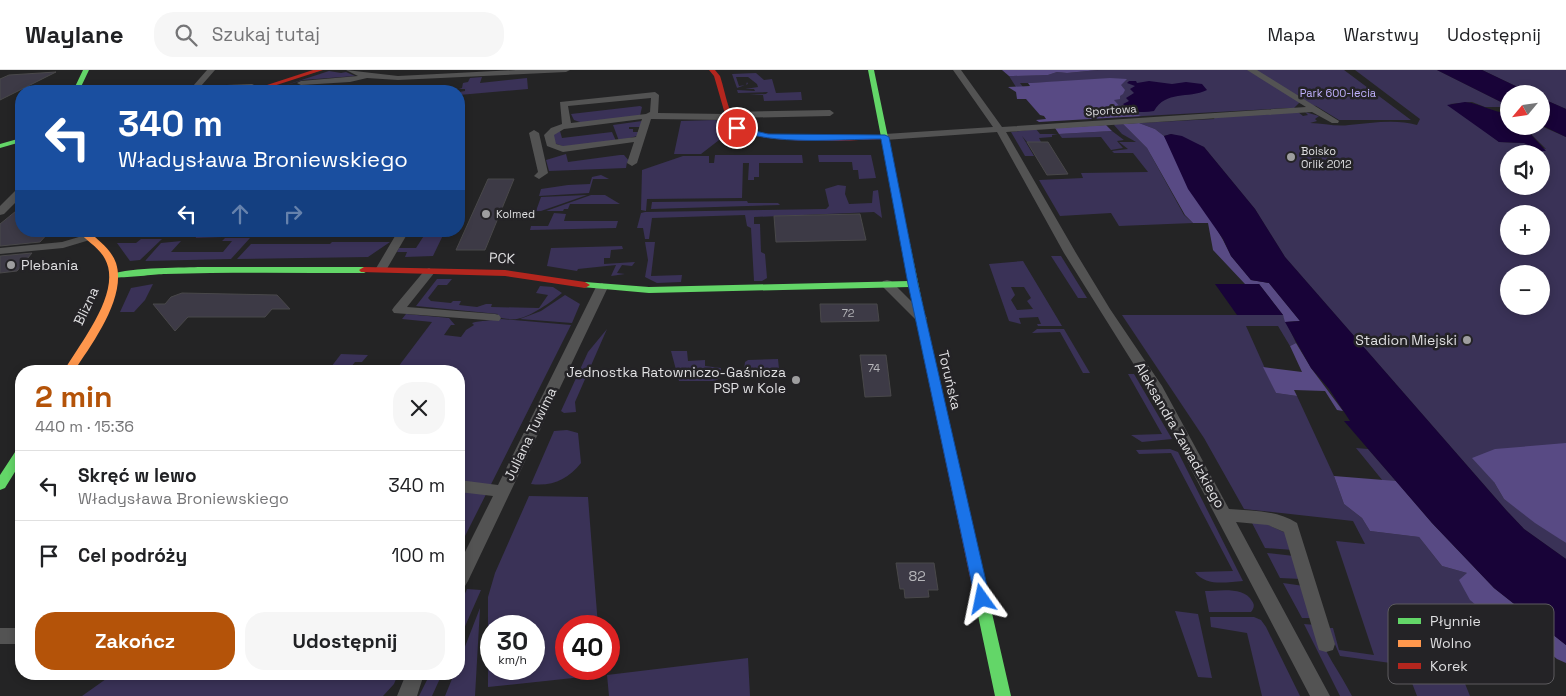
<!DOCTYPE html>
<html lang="pl">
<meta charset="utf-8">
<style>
body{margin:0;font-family:"Space Grotesk",sans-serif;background:#f6f6f6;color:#202124;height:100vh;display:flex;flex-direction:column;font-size:19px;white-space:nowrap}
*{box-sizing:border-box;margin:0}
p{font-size:16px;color:#757577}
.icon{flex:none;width:28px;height:28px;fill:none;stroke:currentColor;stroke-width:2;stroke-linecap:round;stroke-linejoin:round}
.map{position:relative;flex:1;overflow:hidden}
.side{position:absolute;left:15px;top:295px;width:450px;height:315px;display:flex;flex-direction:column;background:#fff;border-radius:20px;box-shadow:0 2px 8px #0003}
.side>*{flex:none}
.banner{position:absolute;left:15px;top:15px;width:450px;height:152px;border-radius:20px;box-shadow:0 2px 8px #0003;background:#1a4fa0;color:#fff;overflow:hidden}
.needle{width:32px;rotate:241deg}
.fabs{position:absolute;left:1500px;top:15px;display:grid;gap:10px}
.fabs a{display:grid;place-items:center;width:50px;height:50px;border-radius:50%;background:#fff;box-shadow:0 2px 8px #0003;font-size:25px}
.speed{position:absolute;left:480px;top:545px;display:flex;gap:10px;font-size:25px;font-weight:700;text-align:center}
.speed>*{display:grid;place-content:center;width:65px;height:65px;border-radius:50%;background:#fff;box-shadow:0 2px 8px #0003;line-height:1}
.speed small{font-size:12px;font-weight:400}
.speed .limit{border:8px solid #d22;background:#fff;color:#111}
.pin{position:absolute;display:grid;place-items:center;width:42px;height:42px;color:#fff;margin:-21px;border:2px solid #fff;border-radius:50%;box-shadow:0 1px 5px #0007}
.me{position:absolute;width:55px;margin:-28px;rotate:348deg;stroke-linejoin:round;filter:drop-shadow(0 0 4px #0008)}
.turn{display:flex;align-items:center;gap:18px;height:105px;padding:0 20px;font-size:22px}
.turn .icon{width:65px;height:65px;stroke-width:2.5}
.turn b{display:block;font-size:35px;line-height:42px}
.lanes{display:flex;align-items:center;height:48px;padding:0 20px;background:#0003;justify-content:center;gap:25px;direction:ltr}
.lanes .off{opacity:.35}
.round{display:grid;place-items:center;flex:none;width:52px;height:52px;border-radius:20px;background:#f6f6f6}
.overview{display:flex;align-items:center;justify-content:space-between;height:85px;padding:0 20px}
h1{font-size:30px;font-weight:600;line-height:38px;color:#b45309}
.action{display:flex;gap:10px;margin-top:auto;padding:10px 20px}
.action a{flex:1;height:58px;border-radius:20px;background:#b45309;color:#fff;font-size:20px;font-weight:600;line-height:58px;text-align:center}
.action a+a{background:#f6f6f6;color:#202124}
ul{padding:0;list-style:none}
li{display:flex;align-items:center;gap:15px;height:70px;padding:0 20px;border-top:1px solid #e0e0e0}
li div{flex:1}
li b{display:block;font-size:19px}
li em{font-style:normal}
header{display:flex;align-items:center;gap:30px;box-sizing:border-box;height:70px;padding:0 25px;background:#fff;border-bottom:1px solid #e0e0e0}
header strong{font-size:24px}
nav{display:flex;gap:28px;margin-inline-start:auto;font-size:18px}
.search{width:350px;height:45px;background:#f6f6f6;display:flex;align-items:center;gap:12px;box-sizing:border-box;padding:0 18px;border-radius:20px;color:#757577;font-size:19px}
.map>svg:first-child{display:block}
.green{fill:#3a3257;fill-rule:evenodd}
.forest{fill:#584a84}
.water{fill:#180338}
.building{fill:#3d3a46;stroke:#49484a}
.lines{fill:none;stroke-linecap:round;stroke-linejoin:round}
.street{fill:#535353;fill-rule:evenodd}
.fast{fill:#63d668;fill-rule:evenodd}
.slow{fill:#ff974d;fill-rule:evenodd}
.jam{fill:#b3261e;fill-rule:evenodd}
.route{fill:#1a73e8;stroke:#114b97}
.poi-dot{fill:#9e9e9f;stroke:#242326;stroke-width:2}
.labels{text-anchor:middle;stroke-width:5;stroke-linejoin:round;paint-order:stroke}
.far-park-label{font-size:11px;fill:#c0b1fe;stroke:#242326}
.far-street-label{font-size:11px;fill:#dfdfe1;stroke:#242326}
.far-poi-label{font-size:11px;fill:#dfdfe1;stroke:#242326;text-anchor:start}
.number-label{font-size:11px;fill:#b6b6ba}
.street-label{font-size:14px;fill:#dfdfe1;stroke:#242326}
.poi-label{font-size:14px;fill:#dfdfe1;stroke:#242326;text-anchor:end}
.near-number-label{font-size:14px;fill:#b6b6ba}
.key{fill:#242326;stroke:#5c5b5e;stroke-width:1}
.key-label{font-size:14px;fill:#dfdfe1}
</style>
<header>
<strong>Waylane</strong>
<div class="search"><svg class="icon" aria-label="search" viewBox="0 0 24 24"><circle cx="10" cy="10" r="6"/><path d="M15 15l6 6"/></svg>Szukaj tutaj</div>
<nav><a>Mapa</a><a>Warstwy</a><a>Udostępnij</a></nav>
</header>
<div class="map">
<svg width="1566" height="626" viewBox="0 0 1566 626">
<rect width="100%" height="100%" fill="#242425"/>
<path class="green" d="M1098,0H1344L1411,50H1339L1316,36L1299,33L1294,38H1288L1125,47L1108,30L1121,10L1126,9L1030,13H1020L1023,17H1016L1009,6L1048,5L1057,2L1067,3Z
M1355,0H1437L1509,36V40L1503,37H1485L1472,32L1450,34L1499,72L1524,73L1546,79L1523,56H1541L1566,67V422L1494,412L1504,429L1566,473V489L1524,459L1506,440L1285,187L1255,139L1204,77L1171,64L1164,66L1155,59L1139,53L1214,49L1215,47L1298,42L1303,46L1308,45L1305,42L1319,46L1315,49L1317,51L1310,53C1323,53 1336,57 1349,55C1371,53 1396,49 1417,55L1420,49ZM1509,84H1541V116H1509ZM1509,144H1541V176H1509ZM1509,204H1541V236H1509Z
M1482,0H1566V39L1541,28V24H1532Z
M329,1L341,3L346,2L355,6L303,10L280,17Z
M756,3L764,10L772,9L776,23L801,22L802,30L764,31L763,25H749L766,24L768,22L738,23L737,20L755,21L754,19H745L758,17L757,14L748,7H736L739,16L746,15L747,12L748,14L737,18L732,4Z
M482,7L480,13L527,8L528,19L459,25V22L465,21V19H459L462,18L463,13L468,12L470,8Z
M640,36L642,37L640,46L583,53L574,50L571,44Z
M715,50L720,52L716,58L724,65L723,67L701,84H674L681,51Z
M642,51L641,57H629V59H633V62H639L637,66L619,71L613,55Z
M1115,54H1123L1147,78L1184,145L1193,153L1119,156L1111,143L1060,146L1039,110L1083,108L1081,103L1148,102L1133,83H1114L1112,81L1128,79L1119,72H1136L1122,64L1114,55Z
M1036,59L1040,64H1058L1052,65V67L1039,68L1041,72H1027L1022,66L1034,86H1025L1011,62Z
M560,61L562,68L612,62L616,71L565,77L554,73L552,64Z
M1112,61L1124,70L1117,71L1123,78L1111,80L1101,67L1062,68L1059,64Z
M566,84L568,92L620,85H624L630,92H627L626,98L549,101L546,90Z
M715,85H802L803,93H759V107H754V110H748L749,93H743L742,128L647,129L646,141L641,140L642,100L683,86H709V93H714Z
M818,85H871L876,108L859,109L858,100H853L852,92H819Z
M601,105L609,109H593L589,123L539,126L541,119L568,115L590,114L592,107Z
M838,115L846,116L845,124L849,134L872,133L873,121L878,120L882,148L874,142L754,147V154H760L761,182L765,184L767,208L762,211H754L751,158L747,156L745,145L652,148L649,169H645L643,158H637L641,143L645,142L826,139L829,136L825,119Z
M587,125L541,141H536L541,127Z
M591,125H605L620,134H570L568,139H564L563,141H546Z
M747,131L748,133H778L780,135L651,139L652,132Z
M554,143L566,144L564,151H618L616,158L530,160L531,156H548Z
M202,161H257L248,166L195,168Z
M427,161H445L433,186L405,187L407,182H397L399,178H416Z
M225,168H250L231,189L145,191L161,173L181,171L171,182H223L232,171H222Z
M141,169H162L140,190L130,191L117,173H136Z
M332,172H390L368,187L237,189L251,174H330Z
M645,172H655L651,206L682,205L681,212L657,213L645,207L648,190Z
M622,176L623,179L611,180L610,188H604V194L635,192L632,196L622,195L617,203L625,204L611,206L616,195L578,199L577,201L547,196L551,178Z
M1051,186H1061L1087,228H1078Z
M1023,191L1062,256H1038L1037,254H1041L1038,247L1019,248L1021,254L1009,251L989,194ZM1011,217H1024L1031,228L1027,231L1033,239L1017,240L1011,230L1015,225Z
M437,209H452L447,215H438L428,228L431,231L451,233L453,231H461L459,235L477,237L486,234H492L491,237L539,238L548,225L536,223L540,216L553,217L562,223C551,232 532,246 517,249C511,250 503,248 496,247L498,244L416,236Z
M153,214L145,230L134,242H120L131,218Z
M565,225L580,234L572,253L520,249L541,241Z
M406,244L449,248L455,255H451L444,265L461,267L466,260L474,255L472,253C481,250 491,251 501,249L571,255L459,478V301H395L432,252L402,249Z
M1122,245H1283L1296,273L1290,276L1278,256H1246L1276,323L1297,326L1334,406L1344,434L1362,448L1370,461L1419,467L1442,496L1467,503L1490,547L1514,553L1526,563L1513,557L1492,556L1519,587L1491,585L1485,589L1453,584L1470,626H1417L1405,595L1340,586L1328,558H1333L1339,580L1374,585L1336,471L1365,474L1353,451L1244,439L1204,368Z
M607,259L575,332L576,342L564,343L561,341L588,282Z
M1037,259H1064L1090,303H1083L1060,262L1032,263Z
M671,281H687L688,291L705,290V296L721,298L720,308L715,311H679Z
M341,284L368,285L362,292H355L351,297L358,298L355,301H328Z
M778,289L779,299C768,301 753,309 744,300L745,292L748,290Z
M1128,304H1134L1172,369L1142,372L1131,365L1162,364Z
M567,360L578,363L581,393C568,409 552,417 531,414L554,361Z
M1356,378L1368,379L1396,411H1383Z
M1170,379L1178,382L1243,511C1227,512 1206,517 1195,502L1233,501L1171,383L1139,384L1136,380Z
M529,426L588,427L598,556H566V599H601V605L488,617V527L495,503ZM491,556H534V599H491Z
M1251,451H1260L1288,464L1293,480L1265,478Z
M1267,483L1294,486L1302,509L1280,508Z
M1283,513L1304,516L1314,548H1302Z
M467,519L481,520L459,570V537Z
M1205,521C1218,521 1244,516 1252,531C1255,535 1254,538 1251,542H1209Z
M480,538L475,626H445L454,604H459V592Z
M1175,541L1198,544L1212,608L1198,607Z
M1210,547H1254L1261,550L1266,557L1300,626H1262L1247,563L1211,557Z
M1304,554L1316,555C1323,582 1340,602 1352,626H1340Z
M748,588L750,626H609L607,605Z
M113,604H398L394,614L383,626H82Z
M430,604H442L432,626H419Z"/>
<path class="forest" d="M1002,0H1098L1067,3L1057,2L1048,5L1013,6H1009Z
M1110,8L1127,9L1121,15L1125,20L1123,24L1120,26V29L1114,30L1122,39L1141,46L1039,52L1036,50L1046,49L1044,46L1040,45L1026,29H1017L1016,22L1008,17L1030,16L1028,13H1030Z
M1139,53L1155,59L1164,66L1223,170L1231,186L1251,210L1269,213L1300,251L1285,252L1283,245L1259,214H1245L1213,180L1208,153H1193L1185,145L1147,78L1123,54Z
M1106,55L1112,61L1059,64L1055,58Z
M1296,273L1311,298L1343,341L1337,340L1325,321L1294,320L1297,326L1276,323L1263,297L1302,302L1290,276Z
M1566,373V473L1535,453L1504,429L1494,412L1472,388L1495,379Z
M1334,406L1396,411L1432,453L1494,518L1566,575V593L1557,589L1514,553L1490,547L1470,530L1459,510L1467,503L1442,496L1419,467L1370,461L1362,448L1344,434Z"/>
<path class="water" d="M1437,0H1482L1532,24H1509V36Z
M1129,11H1136L1137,13L1149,11L1172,14L1186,12L1202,14L1207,20C1188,29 1166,20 1154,41C1143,43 1131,43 1123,34L1129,31L1126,28L1134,23L1130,19L1135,16L1127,13Z
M1541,28L1566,39V67L1541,55Z
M1465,32C1480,33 1493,43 1509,43V56H1523L1546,81H1541L1524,73L1499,72L1447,35Z
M1171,64L1182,66L1204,77L1255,139L1285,187L1506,440L1524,459L1566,489V575L1494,518L1432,453L1344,351H1350L1329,319L1311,298L1285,252L1300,251L1269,213L1251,210L1231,186L1223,169L1188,119L1164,66Z
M1215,214H1259L1283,245H1237Z"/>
<path class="building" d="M56,2L0,30V9L9,5Z
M1027,72H1048L1068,104L1047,105Z
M488,109H514L485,180H456Z
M21,137V161H50L40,172L0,176V154Z
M860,144L866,170L776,172L774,146Z
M32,183L17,201L0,203V186Z
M182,223L277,225L290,239H272L265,247H188L175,261L153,234H165L171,227Z
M820,234H877L879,251L821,252Z
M860,285H886L891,326L865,327Z
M896,493H934L938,520H928L929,527L905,528L904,519H900Z"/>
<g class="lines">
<path class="street" d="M207,0H215L201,16L252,14L256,16L252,18L199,21H140L144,19L193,16Z
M346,0L398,6L516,0H570L566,2L398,10L367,8L350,12L301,15L297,13L301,11L358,6Z
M953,0H961L1002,57L1306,37L1247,0H1257L1339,51L1338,53H1332L1312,42L1006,62L1076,183L1110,239L1162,316L1229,439C1253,441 1276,440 1297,453L1335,574L1333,580L1326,582L1319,580L1317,574L1284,462L1268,455L1236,452L1330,626H1310L1148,317L1064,183L997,62L885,70L880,67L885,64L993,57Z
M655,22L659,25L658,43L725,44L729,42L830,40L834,43L830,46L733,48L729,50L651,49L637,93L632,96L627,93L634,72L563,82L547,76L544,65L551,58L562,54L560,32ZM651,28L650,42L646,44L571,53L568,36ZM642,49L636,67L563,76L556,74L554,65L564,59Z
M534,60L539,63L548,103L539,109L534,106L538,102L529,63Z
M21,118V127L4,144L0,145V136L17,119Z
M398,161H409L385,202H377L375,200Z
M89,164L93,165L95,167L93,169L63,178L0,184V178L62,172Z
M429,198L435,202L407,237L495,244L499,245L501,248L499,251L394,243L392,240L394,237L425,200Z
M887,210L891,211L925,245L927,248L925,251H917L883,217L881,214L883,211Z
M602,213L608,217L468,511L465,516L459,518V494L493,426L459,422V410L498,415L596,217Z
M0,558H21V574H0Z
M406,604H424L417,626H397Z"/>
<path class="fast" d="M83,0H89L79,21H73Z
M868,0H874L934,289L933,291H925L924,289L910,217L649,223L582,217L580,215L585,212L649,217L909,211Z
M21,68V72L0,78V74Z
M198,197H364L369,200L364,203C298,203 231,202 165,204C155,204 114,210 109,206C120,197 181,198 198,197Z
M21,378V392L5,418L0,420V405L17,379Z
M979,511L984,513L986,517L1011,626H995L972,517L974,513Z"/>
<path class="slow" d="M78,161H88C98,170 111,179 116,193C127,227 92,274 74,301H64C79,274 123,222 105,189C99,177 86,171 78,161Z"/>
<path class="jam" d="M313,0H323L258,21H249Z
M709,0H715L720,6C724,17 729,46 737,53C759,73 854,65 885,65L889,67L885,69C854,70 743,78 727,51L714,6Z
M364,197L505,200L585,212L590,215L585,218L505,206L361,202L359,200Z
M929,286L934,289L986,517L984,521L979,523L974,521L972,517L924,289Z"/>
</g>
<path class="route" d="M734,56L768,64L885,65L889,67L918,214L990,529L987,534L982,535L977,534L975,529L908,214L881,69C838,69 773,76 734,59Z"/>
<g class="poi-dot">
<circle cx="1291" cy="87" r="5"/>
<circle cx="486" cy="144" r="5"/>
<circle cx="11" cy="195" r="5"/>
<circle cx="1467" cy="270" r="5"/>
<circle cx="796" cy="310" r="5"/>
</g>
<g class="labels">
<g class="far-park-label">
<text x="1338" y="27">Park 600-lecia</text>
</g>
<g class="far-street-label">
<text transform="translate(1111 40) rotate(-4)" y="4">Sportowa</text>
</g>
<g class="far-poi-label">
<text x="1301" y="85">Boisko<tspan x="1301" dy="13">Orlik 2012</tspan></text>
<text x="496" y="148">Kolmed</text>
</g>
<g class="number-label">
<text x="848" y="247">72</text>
<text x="874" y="302">74</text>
</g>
<g class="street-label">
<text transform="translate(502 188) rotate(3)" y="5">PCK</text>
<text transform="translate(86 236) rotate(-65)" y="5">Blizna</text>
<text transform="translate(950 310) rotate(77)" y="5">Toruńska</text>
<text transform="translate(530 364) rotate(-64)" y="5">Juliana Tuwima</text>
<text transform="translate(1180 365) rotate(60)" y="5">Aleksandra Zawadzkiego</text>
</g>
<g class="poi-label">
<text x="21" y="200" text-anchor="start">Plebania</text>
<text x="1457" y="275">Stadion Miejski</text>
<text x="786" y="307">Jednostka Ratowniczo-Gaśnicza<tspan x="786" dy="16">PSP w Kole</tspan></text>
</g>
<g class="near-number-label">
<text x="917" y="511">82</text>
</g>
</g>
<rect x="1388" y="534" width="166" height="80" rx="8" class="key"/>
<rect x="1398" y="548" width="23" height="6" fill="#63d668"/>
<rect x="1398" y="570" width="23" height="7" fill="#ff974d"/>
<rect x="1398" y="593" width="23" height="6" fill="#b3261e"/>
<g class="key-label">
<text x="1430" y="556">Płynnie</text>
<text x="1430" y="578">Wolno</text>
<text x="1430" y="601">Korek</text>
</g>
</svg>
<div class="fabs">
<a><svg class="needle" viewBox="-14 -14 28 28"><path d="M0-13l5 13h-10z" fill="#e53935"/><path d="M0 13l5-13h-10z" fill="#757577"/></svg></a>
<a><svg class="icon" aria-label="sound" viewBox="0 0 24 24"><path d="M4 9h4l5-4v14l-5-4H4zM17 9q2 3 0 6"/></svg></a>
<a>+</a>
<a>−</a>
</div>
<div class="speed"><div>30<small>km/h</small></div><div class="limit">40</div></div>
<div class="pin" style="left:737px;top:58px;background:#d93025"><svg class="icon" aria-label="arrive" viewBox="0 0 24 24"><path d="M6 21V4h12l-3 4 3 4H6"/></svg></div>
<svg class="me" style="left:982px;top:529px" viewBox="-20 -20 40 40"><path d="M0-17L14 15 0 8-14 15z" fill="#1a73e8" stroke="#fff" stroke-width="4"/></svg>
<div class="banner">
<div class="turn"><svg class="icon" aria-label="left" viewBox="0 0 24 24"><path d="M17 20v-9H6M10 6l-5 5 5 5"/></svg><div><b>340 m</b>Władysława Broniewskiego</div></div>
<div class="lanes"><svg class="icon" aria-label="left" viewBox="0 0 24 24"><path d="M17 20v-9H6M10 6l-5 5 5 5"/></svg><svg class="icon off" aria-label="ahead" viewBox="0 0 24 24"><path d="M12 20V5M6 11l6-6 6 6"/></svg><svg class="icon off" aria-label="right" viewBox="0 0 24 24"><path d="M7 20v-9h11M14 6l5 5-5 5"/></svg></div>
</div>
<section class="side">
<div class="overview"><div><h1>2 min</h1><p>440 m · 15:36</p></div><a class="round"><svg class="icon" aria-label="close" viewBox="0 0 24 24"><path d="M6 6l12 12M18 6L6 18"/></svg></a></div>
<ul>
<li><svg class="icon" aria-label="left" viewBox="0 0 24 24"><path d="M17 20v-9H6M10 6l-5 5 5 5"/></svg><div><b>Skręć w lewo</b><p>Władysława Broniewskiego</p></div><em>340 m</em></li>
<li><svg class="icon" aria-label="arrive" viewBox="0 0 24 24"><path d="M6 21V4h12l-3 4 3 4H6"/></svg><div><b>Cel podróży</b></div><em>100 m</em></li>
</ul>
<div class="action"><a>Zakończ</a><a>Udostępnij</a></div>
</section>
</div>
